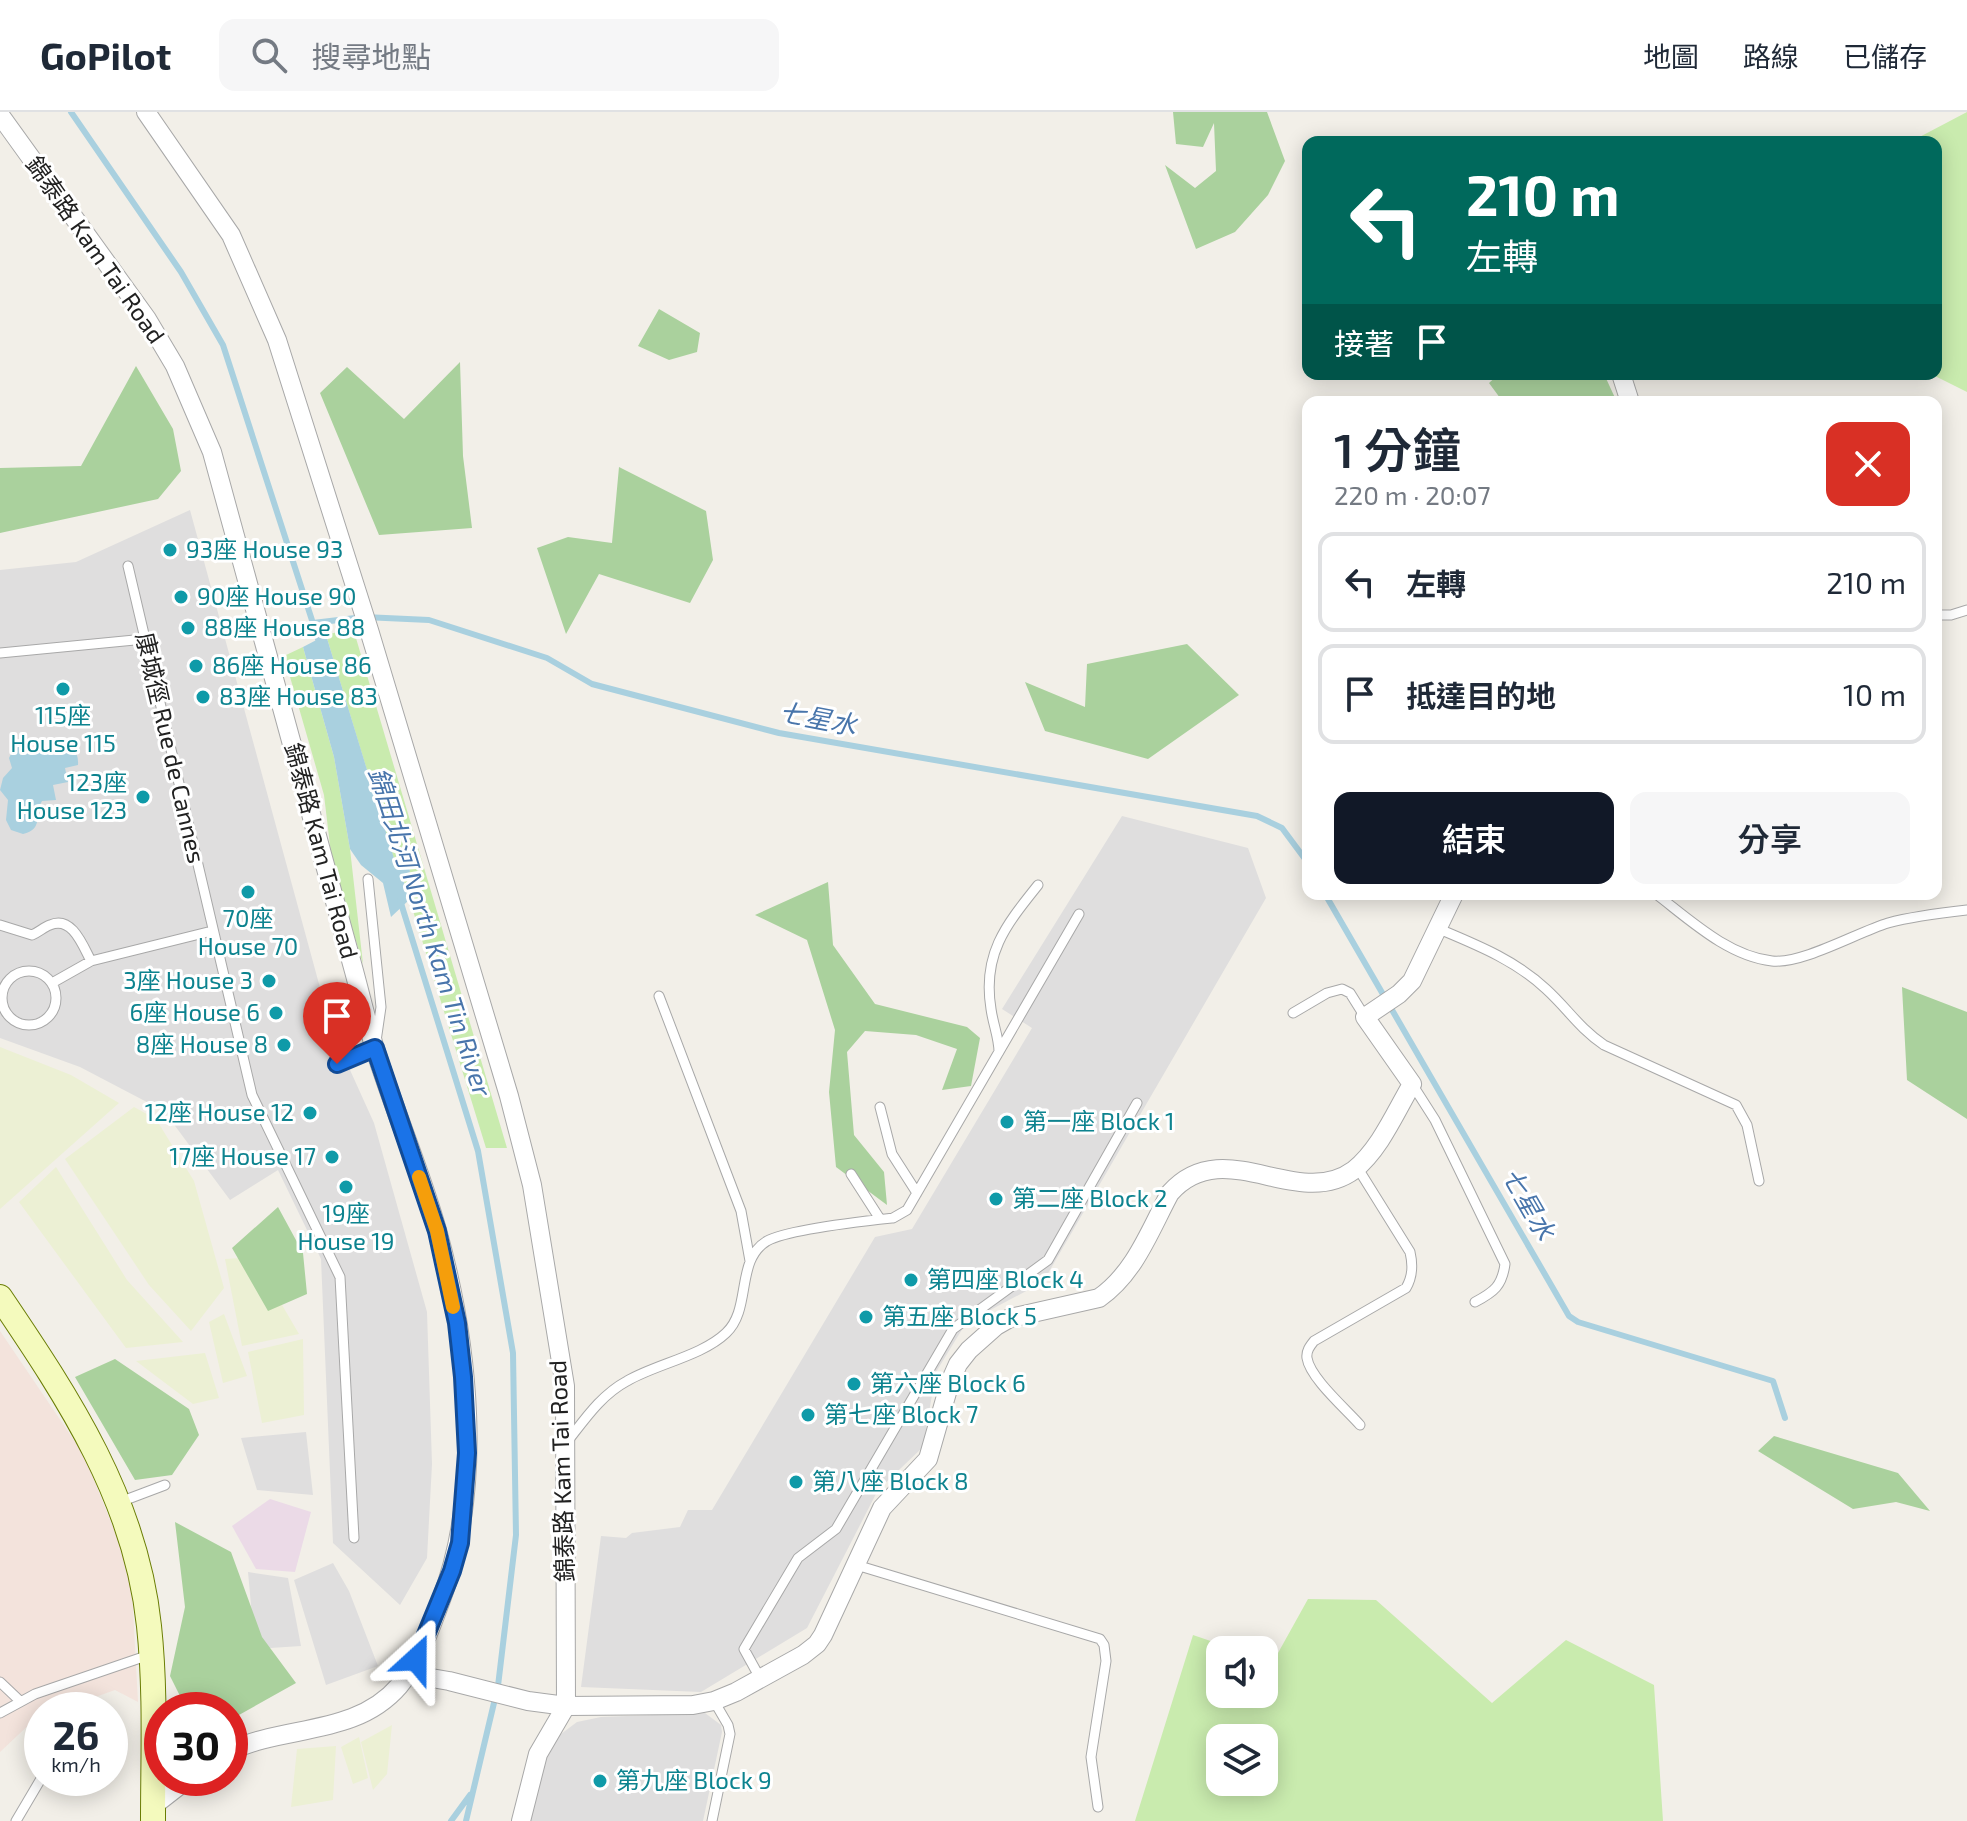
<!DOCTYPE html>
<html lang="zh-TW">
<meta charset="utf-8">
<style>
body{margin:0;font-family:"Exo 2","Noto Sans TC",sans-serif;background:#f6f6f7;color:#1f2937;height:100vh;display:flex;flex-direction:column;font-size:30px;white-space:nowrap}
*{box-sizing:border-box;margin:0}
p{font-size:26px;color:#747a83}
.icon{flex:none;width:44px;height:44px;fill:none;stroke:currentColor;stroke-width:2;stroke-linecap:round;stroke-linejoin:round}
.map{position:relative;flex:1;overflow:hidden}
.drawer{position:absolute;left:1302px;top:284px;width:640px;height:504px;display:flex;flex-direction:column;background:#fff;border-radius:16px;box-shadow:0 4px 20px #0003}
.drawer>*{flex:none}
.hud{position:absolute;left:1302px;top:24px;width:640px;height:244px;border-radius:16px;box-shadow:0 4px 20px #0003;background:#00695c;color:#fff;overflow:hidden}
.tools{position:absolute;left:1206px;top:1524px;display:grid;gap:16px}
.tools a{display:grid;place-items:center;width:72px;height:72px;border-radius:16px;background:#fff;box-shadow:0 4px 20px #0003;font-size:40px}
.speed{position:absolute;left:24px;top:1580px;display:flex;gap:16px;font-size:40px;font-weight:700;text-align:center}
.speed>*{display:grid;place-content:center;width:104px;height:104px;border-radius:50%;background:#fff;box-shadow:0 4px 20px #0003;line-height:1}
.speed small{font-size:20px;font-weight:400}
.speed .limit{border:12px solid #d22;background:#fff;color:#111}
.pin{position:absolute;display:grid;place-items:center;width:68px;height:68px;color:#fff;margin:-82px -34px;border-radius:50% 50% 50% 0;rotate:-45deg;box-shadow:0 0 8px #0007}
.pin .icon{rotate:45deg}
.me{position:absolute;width:88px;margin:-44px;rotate:24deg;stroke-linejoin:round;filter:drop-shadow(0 0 6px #0008)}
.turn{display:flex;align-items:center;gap:28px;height:168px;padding:0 32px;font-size:36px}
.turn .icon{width:104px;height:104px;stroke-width:2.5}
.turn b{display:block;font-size:56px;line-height:68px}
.then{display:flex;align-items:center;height:76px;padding:0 32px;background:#0003;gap:16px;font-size:30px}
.round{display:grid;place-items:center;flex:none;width:84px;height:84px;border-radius:16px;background:#f6f6f7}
.head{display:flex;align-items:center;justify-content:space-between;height:136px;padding:0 32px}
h1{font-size:48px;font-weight:600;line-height:60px}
.primary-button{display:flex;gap:16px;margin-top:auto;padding:16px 32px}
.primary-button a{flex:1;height:92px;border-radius:16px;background:#111827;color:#fff;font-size:32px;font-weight:600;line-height:92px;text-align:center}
.primary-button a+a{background:#f6f6f7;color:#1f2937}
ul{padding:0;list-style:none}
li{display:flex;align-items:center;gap:24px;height:100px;margin:0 16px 12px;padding:0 16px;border:4px solid #e0e1e3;border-radius:16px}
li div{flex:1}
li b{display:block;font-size:30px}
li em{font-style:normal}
header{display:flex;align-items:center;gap:48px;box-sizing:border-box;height:112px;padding:0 40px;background:#fff;border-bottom:2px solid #e0e1e3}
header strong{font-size:38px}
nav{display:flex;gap:44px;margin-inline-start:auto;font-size:28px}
.search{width:560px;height:72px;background:#f6f6f7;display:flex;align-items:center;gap:20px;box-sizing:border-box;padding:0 28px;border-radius:16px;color:#747a83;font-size:30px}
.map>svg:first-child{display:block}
.residential{fill:#dfdede}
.industrial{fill:#ebdae7}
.military{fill:#f3e3dc}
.farmland{fill:#ecf0d4}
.grass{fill:#c9ebae;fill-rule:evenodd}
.forest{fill:#aad19d}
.water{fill:#a9d0df}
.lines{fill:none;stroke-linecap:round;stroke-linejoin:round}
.stream{stroke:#a9d0df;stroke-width:6}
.service-casing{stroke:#a8a8a8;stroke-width:11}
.minor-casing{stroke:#a8a8a8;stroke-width:20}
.secondary-casing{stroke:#6a7d04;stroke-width:26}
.service{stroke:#fff;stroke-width:9}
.minor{stroke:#fff;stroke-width:18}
.secondary{stroke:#f4fabd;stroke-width:24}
.route-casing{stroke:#114b97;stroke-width:20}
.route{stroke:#1a73e8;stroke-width:14}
.slow{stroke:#f59e0b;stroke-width:14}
.culture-dot{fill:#0f9aa8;stroke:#fff;stroke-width:3}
.labels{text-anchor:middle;stroke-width:6;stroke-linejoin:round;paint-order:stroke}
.street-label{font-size:24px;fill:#212121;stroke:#fff}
.culture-label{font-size:24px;fill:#0d838f;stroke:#fff;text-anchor:start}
.water-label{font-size:26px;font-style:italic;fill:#4875ab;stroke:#fff}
</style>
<header>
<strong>GoPilot</strong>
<div class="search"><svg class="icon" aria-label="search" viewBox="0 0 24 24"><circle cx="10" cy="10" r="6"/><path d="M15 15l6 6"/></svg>搜尋地點</div>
<nav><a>地圖</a><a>路線</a><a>已儲存</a></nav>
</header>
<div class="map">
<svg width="1967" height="1709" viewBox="0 0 1967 1709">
<rect width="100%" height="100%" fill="#f2efe8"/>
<path class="residential" d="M190,398L331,916L374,1011L427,1200L432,1352L427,1446L400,1493L333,1431L321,1147L278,1058L230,1088L164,999L80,955L0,926V458L76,450Z
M1122,704L1248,736L1266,786L1043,1170L966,1211L936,1260L923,1335L878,1378L807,1516L701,1580L581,1575L601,1424L626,1426L632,1421L680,1415L688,1398H712L875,1125L912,1117L1032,916L1002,897Z
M306,1320L313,1383L257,1378L241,1326Z
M333,1451L349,1479L378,1554L326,1573L294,1468Z
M248,1460L288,1466L301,1534L255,1537Z
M705,1601L721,1613L722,1620L703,1709H526L539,1657L557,1625L577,1610L601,1605Z"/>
<path class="industrial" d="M270,1387L311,1400L295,1460L256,1457L232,1414Z"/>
<path class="military" d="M0,1219L84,1343L131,1460L138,1590L115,1578L59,1598H42V1604L36,1606L0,1640Z"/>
<path class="farmland" d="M0,935L71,963L119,991L0,1097Z
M134,995L156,1007L194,1069L224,1176L191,1219L149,1173L65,1047Z
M56,1055L127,1168L183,1230L126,1236L19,1090Z
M254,1145L299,1222L242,1234L225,1147Z
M224,1202L247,1264L223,1271L209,1210Z
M303,1227L304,1303L262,1311L248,1240Z
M205,1241L219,1286L193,1292L136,1249Z
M392,1613L387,1662L373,1678L361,1630Z
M359,1625L368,1666L353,1672L341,1635Z
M336,1634L333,1688L291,1695L297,1637Z"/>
<path class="grass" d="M1967,0V280L1931,262H1936V30H1910Z
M353,516L507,1036H486L402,763L410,760L407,749L396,754L326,523Z
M303,535L334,645L350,737L363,852L332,750L324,683L284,544Z
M1308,1487L1376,1488L1492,1591L1566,1528L1654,1573L1663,1709H1135L1193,1523L1237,1538H1220V1582H1264V1547L1273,1550ZM1264,1626V1670H1220V1626Z"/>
<path class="forest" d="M1173,0H1267L1285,49L1268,83L1235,120L1196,137L1165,53L1195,76L1216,59L1214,11L1203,35L1176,32Z
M659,197L700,221L697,240L669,248L638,234Z
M460,250L463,344L472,416L379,423L320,281L347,255L404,307Z
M136,254L173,317L181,359L158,387L0,421V356L81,354Z
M1499,262H1604L1616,288L1611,290H1503L1489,271Z
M619,355L706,399L713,448L690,491L599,462L566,522L537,436L568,425L612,431Z
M1187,532L1239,583L1148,647L1045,619L1025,570L1085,595L1087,552Z
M828,770L833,833L875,892L967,915L980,926L971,974L942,978L957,937L916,923L865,919L847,940L854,1023L884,1060L887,1093L836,1055L829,980L835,918L807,828L755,803Z
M1902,875L1967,900V1007L1907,968Z
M278,1095L303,1141L307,1182L268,1199L232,1136Z
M115,1247L189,1297L199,1323L172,1363L135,1368L75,1265Z
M1774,1324L1898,1361L1930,1399L1896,1390L1853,1397L1758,1339Z
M175,1410L231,1440L262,1525L296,1571L230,1608V1598H187L170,1564L185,1495Z"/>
<path class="water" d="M326,523L396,753L408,749L410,760L402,764L409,788L391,805L383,771L361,753L350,737L334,645L303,535Z
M57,630C71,632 79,638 78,653L65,656L68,670L53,673L56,688L42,689C34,703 44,717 23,722L11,718L6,708L8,688L0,678L3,666L12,656L9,646L13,638L22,633L41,640Z"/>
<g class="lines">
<path class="stream" d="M71,0L181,160L223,233L320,533
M313,511L364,505L429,508L547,546L592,572L779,621L1257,704L1282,716L1308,751
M1325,782L1569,1204L1578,1210L1773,1269L1785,1306
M400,788L478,1039L513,1241L516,1423L498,1574L466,1709
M451,1709L470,1683"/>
<defs>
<path id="service" d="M128,454L252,983L340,1165L354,1426
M1936,503H1951L1967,498
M0,541L145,527
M1656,782C1690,808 1728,844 1772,849C1803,852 1858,820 1888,811C1914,804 1940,801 1967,798
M0,813L32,823C39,820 44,815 50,813C72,803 83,834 91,849
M1439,817C1477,833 1515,848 1546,877C1568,897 1578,915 1604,933L1736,993L1747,1013L1759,1069
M2 886a27 27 0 1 1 54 0a27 27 0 1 1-54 0Z
M52,871L91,849L212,819
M659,884L741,1099L750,1149
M1293,901L1327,881L1342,877L1350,881L1365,905
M999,940C999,926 993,912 991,897C982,842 1006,813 1038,773
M337,952L375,936L381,895L368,767
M1412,972L1435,1008L1505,1152C1502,1174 1494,1180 1475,1190
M880,995L892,1042L917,1081
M1357,1055L1410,1140C1413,1153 1413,1164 1406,1176L1314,1229C1310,1234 1306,1239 1307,1246C1310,1266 1346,1297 1360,1313
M851,1062L880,1107
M567,1330C585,1307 601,1283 627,1269C656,1252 702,1244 726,1221C752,1197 735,1148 767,1129C789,1117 865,1109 893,1106L907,1098L1079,802
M120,1390L165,1373
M853,1452L1100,1527L1104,1533L1106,1549L1091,1645L1098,1695
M760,1566L744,1537L798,1446L836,1417L953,1217L1048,1148L1137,991
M0,1570L20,1589
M0,1601L35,1582L149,1543
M16,1709L42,1665
M712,1709L730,1622L728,1613L714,1589"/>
<path id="minor" d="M146,0L231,123L277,228L369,518L509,984L532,1073L565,1274L566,1594
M0,3L147,207L175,254L212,340C259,513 306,686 354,859C361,885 367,911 375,937C394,998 420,1057 437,1118C469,1233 484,1376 441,1488C430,1517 419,1550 399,1574C356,1624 285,1613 230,1639
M1621,262L1630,290
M408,1562L449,1569L528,1589L566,1594L693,1593L714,1589L736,1580L803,1543L817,1532L823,1523L882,1396L928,1347L950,1270L958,1252L969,1238L996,1214L1010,1206L1099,1186C1135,1161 1150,1118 1170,1081C1224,1020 1297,1100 1354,1058C1380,1037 1395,1001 1412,972L1365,905L1399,882L1412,869L1454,782
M153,1694L189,1666
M521,1709L538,1642L566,1594"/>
<path id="secondary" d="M0,1185C69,1287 136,1388 149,1514C156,1579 153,1644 153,1709"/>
</defs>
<use href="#service" class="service-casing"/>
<use href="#minor" class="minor-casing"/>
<use href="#secondary" class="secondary-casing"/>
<use href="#service" class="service"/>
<use href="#minor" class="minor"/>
<use href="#secondary" class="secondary"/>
</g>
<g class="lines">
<defs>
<path id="route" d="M337,952L375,936L437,1119L457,1211L463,1265L467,1341L460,1431L452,1459L416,1547"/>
</defs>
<use href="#route" class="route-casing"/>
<use href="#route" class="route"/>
<path class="slow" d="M419,1065L437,1119L453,1195"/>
</g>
<g class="culture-dot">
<circle cx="170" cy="438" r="8"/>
<circle cx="181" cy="485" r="8"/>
<circle cx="188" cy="516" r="8"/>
<circle cx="196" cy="554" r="8"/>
<circle cx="63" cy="577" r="8"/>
<circle cx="203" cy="585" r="8"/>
<circle cx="143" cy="685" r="8"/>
<circle cx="248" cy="780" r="8"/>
<circle cx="269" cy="869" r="8"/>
<circle cx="276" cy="901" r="8"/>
<circle cx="284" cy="933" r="8"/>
<circle cx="310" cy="1001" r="8"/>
<circle cx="1007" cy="1010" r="8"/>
<circle cx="332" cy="1045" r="8"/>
<circle cx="346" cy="1075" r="8"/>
<circle cx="996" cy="1087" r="8"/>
<circle cx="911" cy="1168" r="8"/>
<circle cx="866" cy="1205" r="8"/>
<circle cx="854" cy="1272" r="8"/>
<circle cx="808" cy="1303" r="8"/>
<circle cx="796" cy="1370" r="8"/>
<circle cx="600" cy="1669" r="8"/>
</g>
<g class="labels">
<g class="street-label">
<text transform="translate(95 138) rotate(55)" y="8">錦泰路 Kam Tai Road</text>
<text transform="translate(170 636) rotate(77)" y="8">康城徑 Rue de Cannes</text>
<text transform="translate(321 739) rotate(75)" y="8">錦泰路 Kam Tai Road</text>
<text transform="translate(562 1359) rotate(-92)" y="8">錦泰路 Kam Tai Road</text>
</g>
<g class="culture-label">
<text x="186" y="446">93座 House 93</text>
<text x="197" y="493">90座 House 90</text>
<text x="204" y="524">88座 House 88</text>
<text x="212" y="562">86座 House 86</text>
<text x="219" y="593">83座 House 83</text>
<text x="63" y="612" text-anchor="middle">115座<tspan x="63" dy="28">House 115</tspan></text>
<text x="127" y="679" text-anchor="end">123座<tspan x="127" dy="28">House 123</tspan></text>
<text x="248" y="815" text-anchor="middle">70座<tspan x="248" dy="28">House 70</tspan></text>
<text x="253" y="877" text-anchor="end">3座 House 3</text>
<text x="260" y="909" text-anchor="end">6座 House 6</text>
<text x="268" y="941" text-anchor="end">8座 House 8</text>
<text x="294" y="1009" text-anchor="end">12座 House 12</text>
<text x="1023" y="1018">第一座 Block 1</text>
<text x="316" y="1053" text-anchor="end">17座 House 17</text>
<text x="1012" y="1095">第二座 Block 2</text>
<text x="346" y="1110" text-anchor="middle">19座<tspan x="346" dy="28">House 19</tspan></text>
<text x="927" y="1176">第四座 Block 4</text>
<text x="882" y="1213">第五座 Block 5</text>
<text x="870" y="1280">第六座 Block 6</text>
<text x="824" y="1311">第七座 Block 7</text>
<text x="812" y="1378">第八座 Block 8</text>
<text x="616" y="1677">第九座 Block 9</text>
</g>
<g class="water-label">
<text transform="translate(818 607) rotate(11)" y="9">七星水</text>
<text transform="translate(430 820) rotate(72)" y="9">錦田北河 North Kam Tin River</text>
<text transform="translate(1528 1092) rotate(60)" y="9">七星水</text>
</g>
</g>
</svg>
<div class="tools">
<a><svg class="icon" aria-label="sound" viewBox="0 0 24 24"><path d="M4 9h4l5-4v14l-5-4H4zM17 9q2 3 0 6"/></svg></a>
<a><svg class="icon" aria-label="layers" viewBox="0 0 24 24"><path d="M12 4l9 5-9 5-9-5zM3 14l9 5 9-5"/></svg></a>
</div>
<div class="speed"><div>26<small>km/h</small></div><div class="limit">30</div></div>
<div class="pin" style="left:337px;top:952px;background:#d93025"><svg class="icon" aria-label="arrive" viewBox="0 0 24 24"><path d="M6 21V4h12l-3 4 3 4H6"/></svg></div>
<svg class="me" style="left:416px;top:1547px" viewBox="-20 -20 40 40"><path d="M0-17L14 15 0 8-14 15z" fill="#1a73e8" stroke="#fff" stroke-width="4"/></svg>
<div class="hud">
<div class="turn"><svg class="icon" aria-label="left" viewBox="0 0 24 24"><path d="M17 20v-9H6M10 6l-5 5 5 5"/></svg><div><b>210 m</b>左轉</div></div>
<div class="then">接著<svg class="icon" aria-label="arrive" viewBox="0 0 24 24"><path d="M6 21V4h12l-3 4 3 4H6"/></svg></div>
</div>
<section class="drawer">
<div class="head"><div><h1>1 分鐘</h1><p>220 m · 20:07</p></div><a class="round" style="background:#d93025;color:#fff"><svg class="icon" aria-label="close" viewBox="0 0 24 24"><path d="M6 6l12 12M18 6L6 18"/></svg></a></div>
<ul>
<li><svg class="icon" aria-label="left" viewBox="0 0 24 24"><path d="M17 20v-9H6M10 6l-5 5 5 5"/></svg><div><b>左轉</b></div><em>210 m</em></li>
<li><svg class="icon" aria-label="arrive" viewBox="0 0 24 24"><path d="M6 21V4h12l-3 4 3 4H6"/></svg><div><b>抵達目的地</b></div><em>10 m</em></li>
</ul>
<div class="primary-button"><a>結束</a><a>分享</a></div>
</section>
</div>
